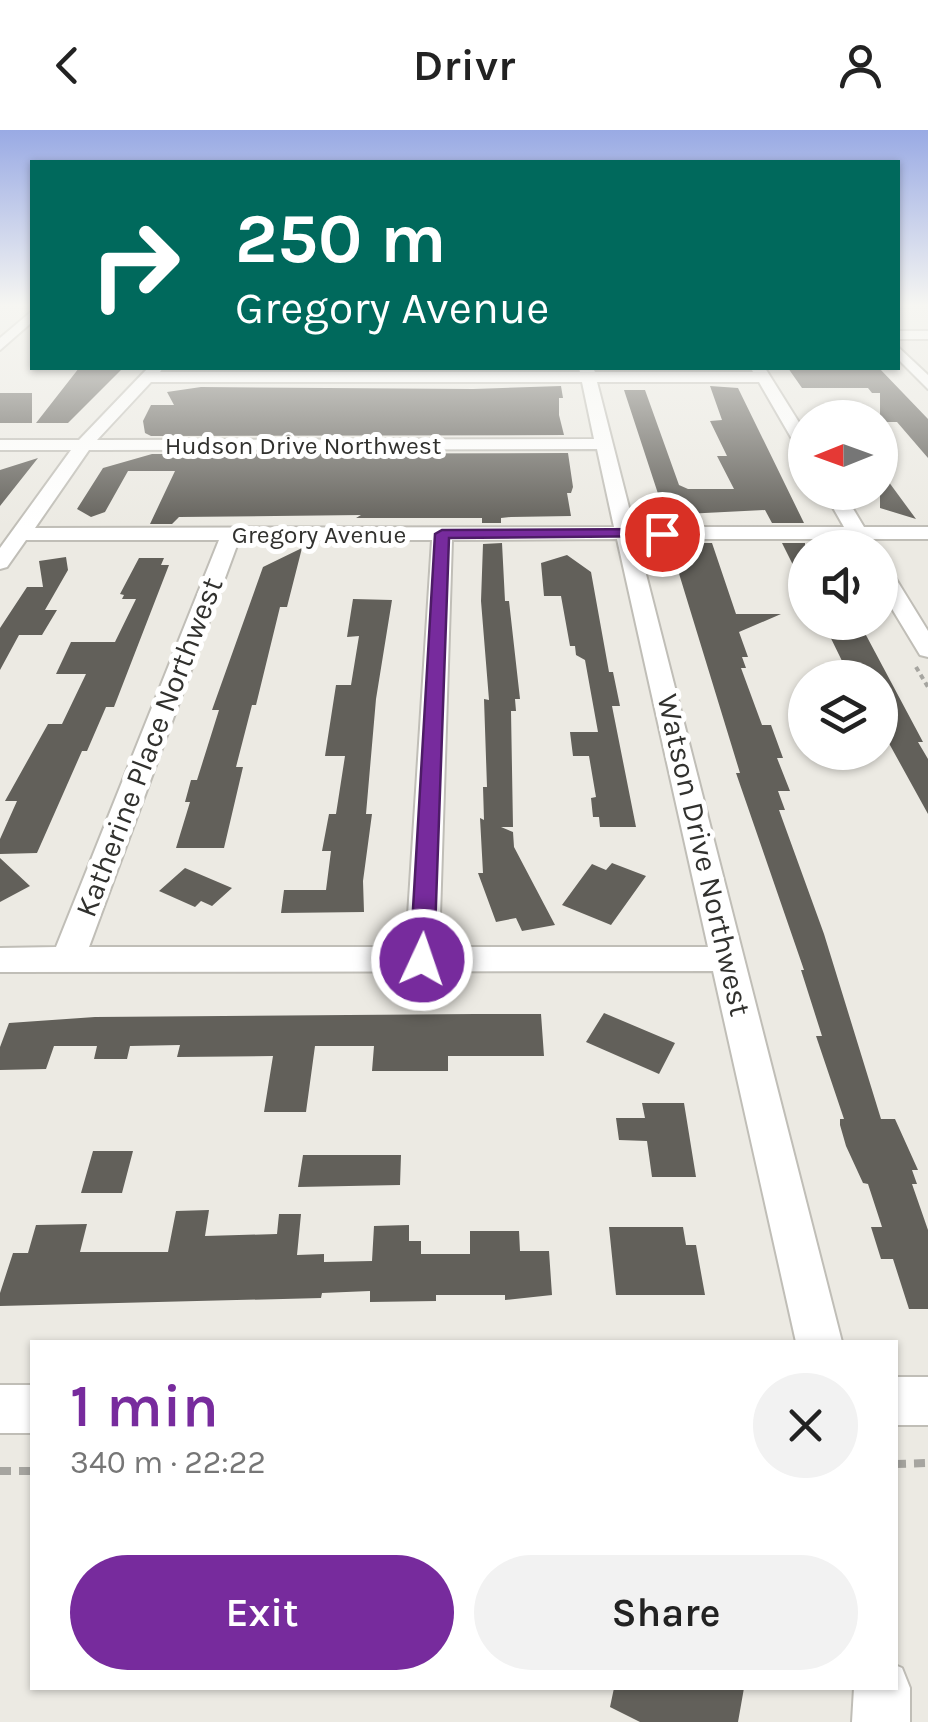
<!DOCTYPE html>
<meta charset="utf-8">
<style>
body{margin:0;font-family:Karla,sans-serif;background:#f2f2f2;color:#222;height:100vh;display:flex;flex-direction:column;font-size:38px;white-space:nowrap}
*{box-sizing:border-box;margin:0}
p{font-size:32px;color:#767676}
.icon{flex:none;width:55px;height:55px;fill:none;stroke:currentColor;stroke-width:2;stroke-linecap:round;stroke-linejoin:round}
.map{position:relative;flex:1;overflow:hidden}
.drawer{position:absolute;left:30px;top:1210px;width:868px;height:350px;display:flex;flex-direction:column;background:#fff;border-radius:0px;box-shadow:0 2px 8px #0004}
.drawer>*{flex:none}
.hud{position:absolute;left:30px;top:30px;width:870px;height:210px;border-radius:0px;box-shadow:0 2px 8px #0004;background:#00695c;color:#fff;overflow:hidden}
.needle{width:65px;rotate:269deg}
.tools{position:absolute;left:788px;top:270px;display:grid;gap:20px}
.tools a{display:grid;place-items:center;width:110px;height:110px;border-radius:50%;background:#fff;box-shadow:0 2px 8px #0004;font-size:50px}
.pin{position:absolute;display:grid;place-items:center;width:85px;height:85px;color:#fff;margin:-42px;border:5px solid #fff;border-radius:50%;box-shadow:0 2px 10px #0007}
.me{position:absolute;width:110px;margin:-55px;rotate:3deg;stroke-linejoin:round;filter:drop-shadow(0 0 8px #0008)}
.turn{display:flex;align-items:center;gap:35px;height:210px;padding:0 40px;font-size:45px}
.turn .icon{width:130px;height:130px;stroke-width:2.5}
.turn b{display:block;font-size:70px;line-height:85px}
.round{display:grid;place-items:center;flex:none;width:105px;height:105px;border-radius:52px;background:#f2f2f2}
.head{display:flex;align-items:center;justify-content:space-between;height:170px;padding:0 40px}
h1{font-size:60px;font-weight:600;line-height:75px;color:#772b9d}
.button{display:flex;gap:20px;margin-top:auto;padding:20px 40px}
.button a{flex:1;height:115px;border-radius:60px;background:#772b9d;color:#fff;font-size:40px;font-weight:600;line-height:115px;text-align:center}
.button a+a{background:#f2f2f2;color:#222}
header{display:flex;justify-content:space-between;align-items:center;height:130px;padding:0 40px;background:#fff;font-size:45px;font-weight:600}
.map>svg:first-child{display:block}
.building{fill:#62605a}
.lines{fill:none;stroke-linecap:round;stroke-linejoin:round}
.minor-casing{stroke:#c0beb7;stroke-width:4}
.path-far2{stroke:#a6a5a0;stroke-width:2.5;stroke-dasharray:4 2.5;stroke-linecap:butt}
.path-far1{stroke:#a6a5a0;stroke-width:4;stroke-dasharray:5 4;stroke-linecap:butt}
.path{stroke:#a6a5a0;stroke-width:8;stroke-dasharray:11 8;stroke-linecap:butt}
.minor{fill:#fff;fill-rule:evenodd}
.route{fill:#772b9d;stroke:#4d1c66;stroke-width:2.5}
.labels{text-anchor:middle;stroke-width:10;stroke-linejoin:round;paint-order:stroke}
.far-street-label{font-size:25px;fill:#31312e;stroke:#fff}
.street-label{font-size:30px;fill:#31312e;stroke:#fff}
</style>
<header><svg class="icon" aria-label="back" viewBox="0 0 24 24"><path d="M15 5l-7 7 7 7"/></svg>Drivr<svg class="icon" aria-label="person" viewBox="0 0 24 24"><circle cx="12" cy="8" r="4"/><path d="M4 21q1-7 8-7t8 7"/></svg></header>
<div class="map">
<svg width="928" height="1592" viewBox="0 0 928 1592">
<rect width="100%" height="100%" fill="#eceae3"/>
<path class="building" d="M79,238H123L68,293H36Z
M788,238H879L928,289V328L897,292H880V263H872L868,258H802Z
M561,256L563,268H559V285L564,305L151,306L145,303L143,291L151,275H174L167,262L201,257L473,259Z
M710,256L738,258L804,393H772L765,380L665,385L624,260H645L679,355L688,359H734L717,326H727L710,291L722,290Z
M0,263H32V293H0Z
M568,323L573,357L571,363H567L571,386L511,387L501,388V393H482V388H356L361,385L179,387L172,394H150L175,341H128L105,382L91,387L77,379L103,338L152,324Z
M38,328L0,376V340Z
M880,340L916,389L880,378Z
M502,413L505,471H509L520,569H515L516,581H511L513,697H501L513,702L514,717L555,795L522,801L516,788L496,792L478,743H483L480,688L484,690L483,657H487L484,569L489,570L481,471L483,414Z
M675,413H712L736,484H781L739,502L748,527H742L746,538H741L762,595H771L783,628H777L790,661H778L785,680H779L824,804L881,989H895L918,1040H912L917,1054H912L928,1100V1179H909L893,1129H881L871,1097H882L868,1054L863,1053L846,1016L840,995V989H844L816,906H822L801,840H804L736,643H740L673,424L677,420Z
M782,413H805V459Z
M302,418L287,477H280L256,575H252L236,637H243L224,718H176L190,672H185L191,650H197L219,580H212L263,437Z
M567,425L591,442L609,542H613L620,576H612L636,697H600L599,687H593L591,668L596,667L589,626H573L570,602H598L585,530L576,525L575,516H570L561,466H544L541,433Z
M66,427L68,440L45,480H57L42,505H19L0,540V498L27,457H43L39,431Z
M139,428H164L161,435H169L114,577H106L87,621H82L37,723L0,724V709L17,671H5L48,594H62L86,544H56L71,512H115L136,469H122L124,465L120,464Z
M353,469L392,470L376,569L366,684H372L363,751L364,782L281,783L284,760H326L331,721H322L329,684H336L345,626H325L336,555H351L359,506L347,507Z
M823,492H859L923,612H918L928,629V684L880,597V544H859L853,533H843Z
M0,728L30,756L0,772Z
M612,733L646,746L611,795L562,775L592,734L606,740Z
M185,738L232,758L212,776L201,771L195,777L159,761Z
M604,883L675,913L659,944L586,912Z
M475,884H541L544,926H448V941H372L374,916H315L306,982H264L273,926L177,927L180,915L130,916L127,929H94L97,916H54L46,939L0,940V917L9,893L95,887Z
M642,973H684L696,1047H652L647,1011L619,1010L616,988H645Z
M93,1021H133L122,1063H81Z
M303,1025H401L400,1055L298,1057Z
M209,1080L205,1106L277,1104L279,1084H301L297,1125L324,1124V1132L372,1131L374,1096L409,1095V1111H421V1124H470V1101H519L520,1121H549L552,1165L505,1170V1165H436V1171L370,1172V1161L322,1163L321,1168L0,1176V1163L13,1123H28L36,1095L87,1094L80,1122H168L176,1081Z
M609,1097H683L686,1115H696L705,1165H616Z
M614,1558H744L738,1592H640L610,1577Z"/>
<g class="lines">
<defs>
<path id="minor" d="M32,181V192L0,220V208Z
M898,201H928V209H898Z
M898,217L928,245V259L898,229Z
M148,238H163L160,242H580L579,238H593L595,242H753L751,238H765L805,302V321L796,316L759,252H597L634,397H844L824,362H843L864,397H928V409H871L876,418H855L851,409H637L842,1212H796L713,841L0,842V818L56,817L219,410H26L7,437L0,439V418L71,320H0V310H79ZM151,252H582L594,309L97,310ZM597,319L614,397L35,398L89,320ZM617,409L708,817H439L452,410ZM239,410H432L406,817H89Z
M880,435L888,436L928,501V527L920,525L880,459Z
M895,1247H928V1295H895Z
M0,1255H32V1303H0Z
M895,1535L902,1538L910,1558V1592H852L854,1558H895Z"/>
</defs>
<use href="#minor" class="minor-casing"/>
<path class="path-far2" d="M798,331L805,343"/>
<path class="path-far1" d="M916,537L928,557"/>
<path class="path" d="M895,1334L928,1333
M0,1341H32"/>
<use href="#minor" class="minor"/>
</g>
<linearGradient id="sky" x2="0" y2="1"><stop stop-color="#99aae4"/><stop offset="0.44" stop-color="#f6f6f2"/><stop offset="1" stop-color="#f6f6f2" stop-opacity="0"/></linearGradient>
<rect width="928" height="398" fill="url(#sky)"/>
<path class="route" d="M662,399L667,401V406L449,408L434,830L430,836H414L410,830L435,404L442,400Z"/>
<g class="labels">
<g class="far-street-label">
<text x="303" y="324">Hudson Drive Northwest</text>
<text x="319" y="413">Gregory Avenue</text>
</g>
<g class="street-label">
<text transform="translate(149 617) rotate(-69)" y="10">Katherine Place Northwest</text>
<text transform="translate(704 725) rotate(77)" y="10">Watson Drive Northwest</text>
</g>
</g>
</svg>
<div class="tools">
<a><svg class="needle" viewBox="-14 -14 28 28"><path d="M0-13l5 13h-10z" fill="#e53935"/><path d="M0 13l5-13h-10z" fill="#767676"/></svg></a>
<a><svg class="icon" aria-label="sound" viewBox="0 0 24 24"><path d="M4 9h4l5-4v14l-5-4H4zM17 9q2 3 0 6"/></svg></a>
<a><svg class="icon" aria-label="layers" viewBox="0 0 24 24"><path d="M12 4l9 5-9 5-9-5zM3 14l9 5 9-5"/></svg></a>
</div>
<div class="pin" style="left:662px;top:404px;background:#d93025"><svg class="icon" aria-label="arrive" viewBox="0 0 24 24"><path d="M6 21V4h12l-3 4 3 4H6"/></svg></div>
<svg class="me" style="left:422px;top:830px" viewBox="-20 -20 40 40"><circle r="17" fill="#772b9d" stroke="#fff" stroke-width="3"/><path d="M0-11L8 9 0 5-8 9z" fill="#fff"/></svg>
<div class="hud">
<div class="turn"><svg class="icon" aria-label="right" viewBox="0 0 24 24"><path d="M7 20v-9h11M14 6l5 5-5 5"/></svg><div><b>250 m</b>Gregory Avenue</div></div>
</div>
<section class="drawer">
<div class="head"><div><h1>1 min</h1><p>340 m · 22:22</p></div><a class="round"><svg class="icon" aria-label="close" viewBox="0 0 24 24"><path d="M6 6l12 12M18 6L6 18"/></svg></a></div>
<div class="button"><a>Exit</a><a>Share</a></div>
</section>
</div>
